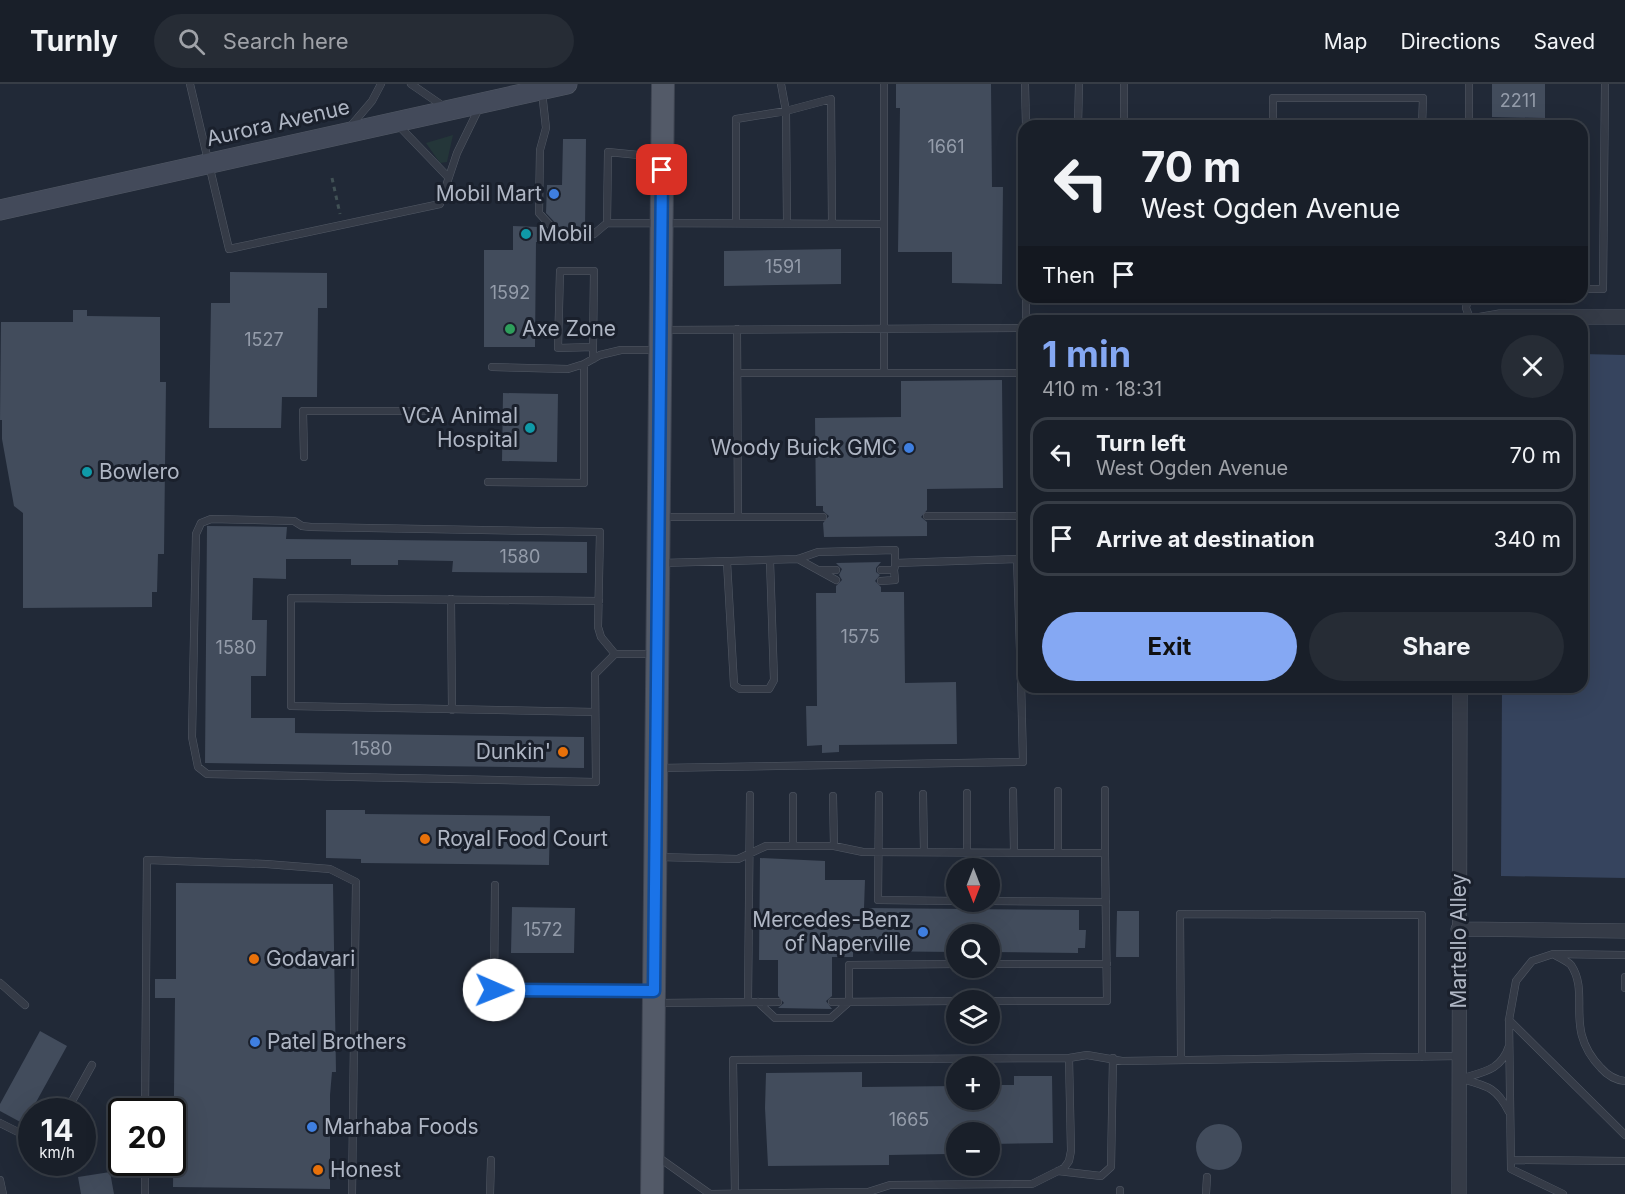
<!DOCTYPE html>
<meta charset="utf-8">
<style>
body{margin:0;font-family:Inter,sans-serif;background:#262c35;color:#f1f3f6;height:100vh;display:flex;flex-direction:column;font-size:22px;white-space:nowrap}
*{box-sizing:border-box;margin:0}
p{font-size:20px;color:#9fa2a8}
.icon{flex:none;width:33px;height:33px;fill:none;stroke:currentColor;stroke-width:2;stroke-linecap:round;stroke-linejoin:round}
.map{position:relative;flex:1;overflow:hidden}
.details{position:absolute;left:1018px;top:231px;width:570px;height:378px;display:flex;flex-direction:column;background:#191f29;border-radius:18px;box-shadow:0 6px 24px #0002,0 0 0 2px #373d46}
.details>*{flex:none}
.top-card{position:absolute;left:1018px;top:36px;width:570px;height:183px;border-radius:18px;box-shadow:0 6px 24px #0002,0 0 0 2px #373d46;background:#191f29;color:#f1f3f6;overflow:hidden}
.needle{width:39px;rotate:180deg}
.buttons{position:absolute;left:946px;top:774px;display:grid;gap:12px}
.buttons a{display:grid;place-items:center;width:54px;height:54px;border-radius:50%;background:#191f29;box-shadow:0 6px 24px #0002,0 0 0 2px #373d46;font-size:30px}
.speed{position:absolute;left:18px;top:1014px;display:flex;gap:12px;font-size:30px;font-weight:700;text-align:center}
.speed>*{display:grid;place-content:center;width:78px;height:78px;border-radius:50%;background:#191f29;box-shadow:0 6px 24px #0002,0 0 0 2px #373d46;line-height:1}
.speed small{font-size:15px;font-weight:400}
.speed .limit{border:3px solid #111;border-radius:9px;background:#fff;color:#111}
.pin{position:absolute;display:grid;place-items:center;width:51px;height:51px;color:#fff;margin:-26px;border-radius:12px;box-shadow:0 3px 9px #0006}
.me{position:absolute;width:66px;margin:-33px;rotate:91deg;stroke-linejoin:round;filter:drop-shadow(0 0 4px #0008)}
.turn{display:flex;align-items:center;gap:21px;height:126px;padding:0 24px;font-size:27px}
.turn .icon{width:78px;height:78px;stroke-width:2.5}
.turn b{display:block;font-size:42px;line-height:51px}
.then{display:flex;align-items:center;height:57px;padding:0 24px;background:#0003;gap:12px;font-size:22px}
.round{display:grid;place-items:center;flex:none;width:63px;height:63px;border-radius:32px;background:#262c35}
.head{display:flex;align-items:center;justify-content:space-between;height:102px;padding:0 24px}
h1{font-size:36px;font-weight:700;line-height:45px;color:#85a8f3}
.button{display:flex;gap:12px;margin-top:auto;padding:12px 24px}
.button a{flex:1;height:69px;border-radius:36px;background:#85a8f3;color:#111;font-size:24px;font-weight:700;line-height:69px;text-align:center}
.button a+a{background:#262c35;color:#f1f3f6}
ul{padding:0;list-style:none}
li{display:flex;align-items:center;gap:18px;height:75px;margin:0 12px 9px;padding:0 12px;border:3px solid #373d46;border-radius:18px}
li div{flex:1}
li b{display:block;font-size:22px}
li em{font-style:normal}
header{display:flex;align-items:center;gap:36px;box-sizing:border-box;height:84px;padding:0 30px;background:#191f29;border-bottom:2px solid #373d46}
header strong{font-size:28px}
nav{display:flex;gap:33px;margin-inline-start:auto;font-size:21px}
.search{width:420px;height:54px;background:#262c35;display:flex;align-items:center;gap:15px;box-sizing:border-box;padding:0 21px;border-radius:33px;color:#9fa2a8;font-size:22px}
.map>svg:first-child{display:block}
.green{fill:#243639}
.water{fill:#36445e}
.building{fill:#424c5c}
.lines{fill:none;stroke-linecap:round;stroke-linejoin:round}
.lane-casing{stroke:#525965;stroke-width:8}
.street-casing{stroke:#525965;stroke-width:15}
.secondary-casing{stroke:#525965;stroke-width:21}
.primary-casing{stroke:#3e4451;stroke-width:24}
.path{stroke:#415155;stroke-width:3;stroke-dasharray:4.5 4.5;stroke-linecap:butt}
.lane{stroke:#353b47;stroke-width:7}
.street{stroke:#353b47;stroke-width:14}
.secondary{stroke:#434a5a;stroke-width:20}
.primary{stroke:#535a68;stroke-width:22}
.route-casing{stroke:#114b97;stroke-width:15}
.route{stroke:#1a73e8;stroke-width:10}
.shop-dot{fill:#3f7fe0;stroke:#1a202c;stroke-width:2}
.culture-dot{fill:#0f9aa8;stroke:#1a202c;stroke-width:2}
.leisure-dot{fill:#2e9e5b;stroke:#1a202c;stroke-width:2}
.food-dot{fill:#e8710a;stroke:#1a202c;stroke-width:2}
.labels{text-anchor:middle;stroke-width:6;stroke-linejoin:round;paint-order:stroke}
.number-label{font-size:18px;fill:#949caa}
.street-label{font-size:21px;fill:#afb6c4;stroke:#1a202c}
.poi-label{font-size:21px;fill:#afb6c4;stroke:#1a202c;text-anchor:start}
</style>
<header>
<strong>Turnly</strong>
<div class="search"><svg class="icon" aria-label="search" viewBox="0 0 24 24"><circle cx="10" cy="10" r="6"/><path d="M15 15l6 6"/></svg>Search here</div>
<nav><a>Map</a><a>Directions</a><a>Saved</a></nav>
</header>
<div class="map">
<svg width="1625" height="1110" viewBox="0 0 1625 1110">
<rect width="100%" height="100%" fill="#212937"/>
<path class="green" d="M453,51L447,78L440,79L426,59Z"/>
<path class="water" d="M1583,270L1625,271V794L1501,792L1502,603H1582Z"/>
<path class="building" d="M896,0H991L992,103H1003L1002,200L952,199V168H898L900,24H896Z
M1492,0H1545V34L1492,33Z
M563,55H586L585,145H561L546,129L547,101H562Z
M513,142L539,143V158H536L535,263H484V166H513Z
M841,165V200L724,202V167Z
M230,188L327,189V224H318L317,313H282L281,344H209L211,219H230Z
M73,226H87V232L160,233V298H166L164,470H158L157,508H152V523L23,524V429L14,422L2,355V336H0L1,238H73Z
M1002,296L1003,404L927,405V426L921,433L927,438V452L824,453L823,439L829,432L823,427V422H816L815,334L901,333V297Z
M503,309L558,310L557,378L502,377Z
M207,442L287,443L286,455L587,458V489L452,488L453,477L398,476V481H351V475H286V495L253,494L252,536H267L266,592H251V634H295V649L584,653V684L205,679Z
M881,478L876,484V488L880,491L875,497L881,503V508H904L905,599L956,598L957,660L839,661V668L822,669V661L807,662L806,622H817L816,509H836V502L842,496L839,491L842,485L836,479Z
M326,726H365V730L550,732L549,781L361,779V775L326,774Z
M760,774L825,777V796H865L864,824L1079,826V846H1086L1085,864H1078V869L990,868V850H957V868L853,867V873H832V912L826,917L832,925L778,924L784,919L778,912V876H759Z
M176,799L333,800L336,988H332L330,1011V1105L173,1103L175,914H155V895H176Z
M512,823L575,824L574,869H511Z
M1117,827H1139V873H1116Z
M40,947L67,962L24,1040L0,1027V1020Z
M862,988V1003L957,1002V1016H990V1001H1014V992H1052L1053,1059L990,1060V1048H957V1060H948V1070L889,1071V1081L768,1082L765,1024L766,989Z
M1196 1063a23 23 0 1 1 46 0a23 23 0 1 1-46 0Z
M110,1088L114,1110H81L78,1093Z"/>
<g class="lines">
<defs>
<path id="lane" d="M190,0L229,165L440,120L457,69L479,24
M411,0L443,22
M781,0L786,27L787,139
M1025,0L1026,42
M1469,0V42
M542,8L546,44L540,66L539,129L559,151L594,150L607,139
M398,41L448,93
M1078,42L1079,0
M1124,42V0
M1273,42V14H1423L1422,42
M349,44L372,17L381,0
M659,73L608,68L607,139L884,140
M736,139V35L786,27L831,15L832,140
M1582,205H1603L1605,0
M1026,213V237
M1468,213L1466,224L1471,237
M737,245L738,433
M663,246L1024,244
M593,275V263L594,187H560L558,264L593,263
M492,283L568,285L584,280L600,271L621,266H658
M737,289H1024
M884,289V0
M304,373L303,327H436
M488,398L584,399V280
M927,432H1024
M661,433H823
M798,475L836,496
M727,478L734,601L740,605H769L774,596L770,477
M662,479L798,475L818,468L895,466V479L1017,475L1021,597H1024
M821,486H836
M881,486H894L895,482
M881,497L895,496L894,486
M451,515L452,626
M615,570L601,553L598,543L600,448L311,443L302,442L294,437L211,435L201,439L196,450L192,653L198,683L207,690L596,698L595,590L615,570H655
M595,628L291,622V514L599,517
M659,684L1023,678L1021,597
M1105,706V769
M1013,707L1014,768
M1058,707V769
M967,709V768
M923,710L924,768
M879,711L878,816L957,817
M793,712V762
M833,712L834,762
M658,773L738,775L766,762H834L863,768L1105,769L1107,917H990
M495,801L494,906L651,907
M990,817L1106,818
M1555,871C1560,874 1567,877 1571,881C1591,911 1563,945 1601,984C1608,992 1615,996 1625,997
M990,880H1107
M1625,893V904
M0,899L25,921
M748,918L750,711
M758,918L775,934H831L849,918V881L957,880
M832,918L957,917
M657,919L778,918
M1509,936L1625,1051
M1069,974L1087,971L1122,977L1460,972
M1181,976L1180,830L1422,831V973
M1460,995C1482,988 1501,987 1509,962
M1462,995C1488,1002 1497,1004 1509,1028
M66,1028L92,981
M145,1028L147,776L266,780L330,785L356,798L352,1110
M0,1039L32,1055
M658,1073L710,1110
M1511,1076L1625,1077
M145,1078V1110
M1058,1087L1101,1092L1111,1083L1113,974
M0,1096L3,1110
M1120,1106V1110
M490,1110L491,1076
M709,1110L868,1108V1110
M735,1110L733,976L1069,974L1071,1067L1069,1077L1064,1084L1032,1100L890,1101L868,1108
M1206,1110L1207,1093
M1563,1110L1511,1085L1509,936L1516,897L1532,877L1553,870L1625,871"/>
<path id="street" d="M1477,237L1500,233H1625
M1458,845L1625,847
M1459,1110L1460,603"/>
<path id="secondary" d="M0,126L567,0"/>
<path id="primary" d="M652,1110L663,0"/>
</defs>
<use href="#lane" class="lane-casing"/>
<use href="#street" class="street-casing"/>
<use href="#secondary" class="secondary-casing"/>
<use href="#primary" class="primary-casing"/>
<path class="path" d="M332,94L340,130"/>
<use href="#lane" class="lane"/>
<use href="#street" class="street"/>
<use href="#secondary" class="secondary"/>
<use href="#primary" class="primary"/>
</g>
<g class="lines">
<defs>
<path id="route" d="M494,906L654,907L662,86"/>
</defs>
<use href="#route" class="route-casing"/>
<use href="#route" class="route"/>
</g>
<g class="shop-dot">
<circle cx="554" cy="110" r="6"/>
<circle cx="909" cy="364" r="6"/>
<circle cx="923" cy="848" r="6"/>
<circle cx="255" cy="958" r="6"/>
<circle cx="312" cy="1043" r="6"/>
</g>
<g class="culture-dot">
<circle cx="526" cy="150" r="6"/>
<circle cx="530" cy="344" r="6"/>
<circle cx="87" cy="388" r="6"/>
</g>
<circle class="leisure-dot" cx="510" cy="245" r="6"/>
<g class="food-dot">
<circle cx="563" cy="668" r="6"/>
<circle cx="425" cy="755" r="6"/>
<circle cx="254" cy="875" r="6"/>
<circle cx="318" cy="1086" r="6"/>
</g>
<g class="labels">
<g class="number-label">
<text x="1518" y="23">2211</text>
<text x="946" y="69">1661</text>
<text x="783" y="189">1591</text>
<text x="510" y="215">1592</text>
<text x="264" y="262">1527</text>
<text x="520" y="479">1580</text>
<text x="860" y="559">1575</text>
<text x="236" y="570">1580</text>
<text x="372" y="671">1580</text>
<text x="543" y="852">1572</text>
<text x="909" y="1042">1665</text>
</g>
<g class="street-label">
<text transform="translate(278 39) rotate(-13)" y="7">Aurora Avenue</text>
<text transform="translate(1459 857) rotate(-90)" y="7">Martello Alley</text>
</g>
<g class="poi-label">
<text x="542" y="117" text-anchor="end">Mobil Mart</text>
<text x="538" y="157">Mobil</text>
<text x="522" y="252">Axe Zone</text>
<text x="518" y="339" text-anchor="end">VCA Animal<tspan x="518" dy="24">Hospital</tspan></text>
<text x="897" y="371" text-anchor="end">Woody Buick GMC</text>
<text x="99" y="395">Bowlero</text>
<text x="551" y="675" text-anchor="end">Dunkin'</text>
<text x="437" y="762">Royal Food Court</text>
<text x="911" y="843" text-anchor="end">Mercedes-Benz<tspan x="911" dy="24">of Naperville</tspan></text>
<text x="266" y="882">Godavari</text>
<text x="267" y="965">Patel Brothers</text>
<text x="324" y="1050">Marhaba Foods</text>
<text x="330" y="1093">Honest</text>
</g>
</g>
</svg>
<div class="buttons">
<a><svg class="needle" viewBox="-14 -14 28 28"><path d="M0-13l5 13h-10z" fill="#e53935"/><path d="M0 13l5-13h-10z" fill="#9fa2a8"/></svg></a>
<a><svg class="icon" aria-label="search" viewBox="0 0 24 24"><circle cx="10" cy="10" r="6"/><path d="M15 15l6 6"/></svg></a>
<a><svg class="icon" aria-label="layers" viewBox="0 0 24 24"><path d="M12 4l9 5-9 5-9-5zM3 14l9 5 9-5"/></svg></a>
<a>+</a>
<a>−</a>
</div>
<div class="speed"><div>14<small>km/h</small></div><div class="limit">20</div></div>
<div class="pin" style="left:662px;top:86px;background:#d93025"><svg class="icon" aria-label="arrive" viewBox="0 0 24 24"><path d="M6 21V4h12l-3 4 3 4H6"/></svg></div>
<svg class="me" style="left:494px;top:906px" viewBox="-20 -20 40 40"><circle r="19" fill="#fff"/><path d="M0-13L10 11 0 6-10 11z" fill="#1a73e8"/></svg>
<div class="top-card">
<div class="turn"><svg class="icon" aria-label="left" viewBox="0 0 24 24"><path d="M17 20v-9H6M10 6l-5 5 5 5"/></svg><div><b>70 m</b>West Ogden Avenue</div></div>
<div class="then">Then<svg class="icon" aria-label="arrive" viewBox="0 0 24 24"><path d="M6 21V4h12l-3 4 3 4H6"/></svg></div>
</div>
<section class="details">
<div class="head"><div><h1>1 min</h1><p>410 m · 18:31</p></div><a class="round"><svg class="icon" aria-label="close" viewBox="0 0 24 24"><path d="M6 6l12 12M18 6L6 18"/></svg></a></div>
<ul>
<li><svg class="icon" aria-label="left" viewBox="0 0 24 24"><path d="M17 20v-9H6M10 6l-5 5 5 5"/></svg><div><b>Turn left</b><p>West Ogden Avenue</p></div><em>70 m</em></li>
<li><svg class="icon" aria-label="arrive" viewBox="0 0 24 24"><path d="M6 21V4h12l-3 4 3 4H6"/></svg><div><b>Arrive at destination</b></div><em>340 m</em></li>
</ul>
<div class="button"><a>Exit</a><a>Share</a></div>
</section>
</div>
